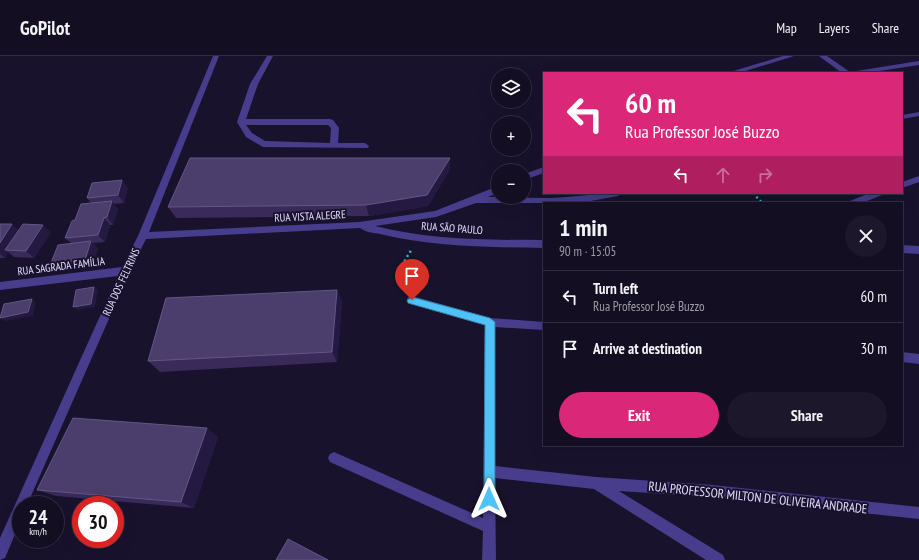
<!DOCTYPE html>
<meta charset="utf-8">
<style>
body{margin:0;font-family:"PT Sans Narrow",sans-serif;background:#1c172a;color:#f1f3f6;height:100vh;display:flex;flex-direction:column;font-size:15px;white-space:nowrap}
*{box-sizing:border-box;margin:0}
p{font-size:13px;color:#9d9ca5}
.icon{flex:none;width:22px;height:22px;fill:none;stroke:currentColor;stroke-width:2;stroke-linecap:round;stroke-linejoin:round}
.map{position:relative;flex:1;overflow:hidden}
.drawer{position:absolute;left:543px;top:146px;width:360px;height:244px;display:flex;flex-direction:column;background:#130e22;border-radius:0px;box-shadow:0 4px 16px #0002,0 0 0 1px #322e40}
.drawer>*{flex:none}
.hud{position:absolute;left:543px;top:16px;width:360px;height:122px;border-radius:0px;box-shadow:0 4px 16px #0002,0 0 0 1px #322e40;background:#db2777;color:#fff;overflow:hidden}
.fabs{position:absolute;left:491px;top:12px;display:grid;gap:8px}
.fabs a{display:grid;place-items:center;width:40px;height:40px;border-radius:50%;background:#130e22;box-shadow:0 4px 16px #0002,0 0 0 1px #322e40;font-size:20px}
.speed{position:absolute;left:12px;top:440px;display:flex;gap:8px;font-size:20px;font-weight:700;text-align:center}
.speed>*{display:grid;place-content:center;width:52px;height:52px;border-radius:50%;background:#130e22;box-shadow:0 4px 16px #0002,0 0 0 1px #322e40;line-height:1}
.speed small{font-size:10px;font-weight:400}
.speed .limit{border:6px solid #d22;background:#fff;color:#111}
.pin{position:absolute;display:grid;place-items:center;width:34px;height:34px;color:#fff;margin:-41px -17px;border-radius:50% 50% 50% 0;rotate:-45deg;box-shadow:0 0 4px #0007}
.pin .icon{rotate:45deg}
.me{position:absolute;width:44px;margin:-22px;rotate:0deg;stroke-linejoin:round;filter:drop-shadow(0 0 3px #0008)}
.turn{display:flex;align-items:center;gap:14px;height:84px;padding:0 16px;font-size:18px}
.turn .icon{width:52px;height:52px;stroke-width:2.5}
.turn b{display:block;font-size:28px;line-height:34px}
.lanes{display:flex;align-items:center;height:38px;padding:0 16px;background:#0003;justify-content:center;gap:20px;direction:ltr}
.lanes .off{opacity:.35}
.round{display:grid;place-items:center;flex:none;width:42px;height:42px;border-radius:21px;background:#1c172a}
.head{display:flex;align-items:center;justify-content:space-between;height:68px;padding:0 16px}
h1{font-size:24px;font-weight:600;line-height:30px}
.primary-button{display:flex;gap:8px;margin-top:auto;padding:8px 16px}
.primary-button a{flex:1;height:46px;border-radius:24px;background:#db2777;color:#fff;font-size:16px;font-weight:600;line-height:46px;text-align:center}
.primary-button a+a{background:#1c172a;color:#f1f3f6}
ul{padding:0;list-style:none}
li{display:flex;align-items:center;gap:12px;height:52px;padding:0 16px;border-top:1px solid #322e40}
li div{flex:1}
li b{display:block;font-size:15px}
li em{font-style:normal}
header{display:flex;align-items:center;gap:24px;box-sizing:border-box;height:56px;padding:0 20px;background:#130e22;border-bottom:1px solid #322e40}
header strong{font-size:19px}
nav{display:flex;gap:22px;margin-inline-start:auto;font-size:14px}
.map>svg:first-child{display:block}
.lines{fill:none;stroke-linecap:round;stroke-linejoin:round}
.path{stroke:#31bcc0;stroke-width:2.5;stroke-dasharray:2 3;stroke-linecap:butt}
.minor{fill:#473d8c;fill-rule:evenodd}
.wall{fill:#392a5a}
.shaded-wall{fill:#241941}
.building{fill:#4b3e6c;stroke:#635783}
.route{fill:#4fc3f7;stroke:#337fa1}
.labels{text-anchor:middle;stroke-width:4;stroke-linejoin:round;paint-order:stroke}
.street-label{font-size:11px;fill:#e4ddff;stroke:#19122d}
.near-street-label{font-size:13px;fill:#e4ddff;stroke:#19122d}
</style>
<header>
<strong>GoPilot</strong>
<nav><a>Map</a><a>Layers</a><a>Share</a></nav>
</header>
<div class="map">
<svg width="919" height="504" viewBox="0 0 919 504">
<rect width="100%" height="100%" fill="#19122d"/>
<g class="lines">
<path class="path" d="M753,137L762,147
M406,233L400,212L412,193"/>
<path class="minor" d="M213,0H219L149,176L359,166L435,155L498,130V137L488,141C509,141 530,142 551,142C575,141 598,137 622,137L618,140L585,146L571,147H476L436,161L375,170C430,184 487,184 544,184V192C489,191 433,191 380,178C374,177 365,176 360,172L146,183L130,215L27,449H21V464L5,502L0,504V482L118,220L0,234V226L122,211L138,180Z
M267,0H273L258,28L246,63H330L333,64L339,72L338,87H365L369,90L368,92L263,91L246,81L237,66L250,28ZM246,69H328L331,72L330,87L265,85L252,77Z
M783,0H794L739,17H727Z
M819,0H827L850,16L919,5V9L866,17H842Z
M919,56V60L902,63V59Z
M544,111V117L524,124V118Z
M919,120V126L902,132V126Z
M870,137H883L882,139L862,147H849L850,145Z
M902,189L919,190V198L902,197Z
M412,240L490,262L544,266V274L495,271V410L596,421L713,429L919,451V463L713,441L619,435L723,499L725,504H706L594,433L495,422L496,504H482L483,475L330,406L328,402L330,398L334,396L483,462L485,269L408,247L407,244L408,241Z
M902,296L919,298V308L902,306Z"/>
</g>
<path class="wall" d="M450,113L428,150L369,160L176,162L168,151Z
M128,132L124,147L114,148L118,153L113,169H110L105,186L93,187L98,193L92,211L59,214L51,207L71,187L65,182L75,164L91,147L87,142Z
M0,168L19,175L51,176L34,202L14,201L8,196L5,202H0Z
M337,234L342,246L337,306L160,316L148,305Z
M218,381L194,452L56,440L37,434Z"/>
<path class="shaded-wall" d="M450,102V113L428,150L369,160L366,149Z
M122,124L128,132L124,147L118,139Z
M112,145L118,153L113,169L107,161Z
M104,162L110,169L105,186L98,179Z
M12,168L20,176L5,194L8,196L5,202L0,198V187Z
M43,169L51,176L34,202L26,195Z
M91,185L98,193L92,211L85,204Z
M94,231L98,234L95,251L77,254L73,251Z
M337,234L342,246L337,306L332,296Z
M32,243L36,246L33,260L5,265L0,262Z
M207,372L218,381L194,452L181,446Z"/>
<path class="building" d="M190,102H450L427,139L366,149L168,151Z
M122,124L118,139L87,142L92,127Z
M112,145L107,161L104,162L98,179L65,182L72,165L75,164L81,148Z
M0,168H12L0,187Z
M23,168L43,169L26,195L5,194Z
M91,185L85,204L51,207L58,189Z
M94,231L91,248L73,251L76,234Z
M337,234L332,296L148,305L166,242Z
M32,243L28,256L0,262L4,248Z
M73,362L207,372L181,446L37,434Z
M288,483L328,504H276Z"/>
<path class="route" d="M412,241L490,262L495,266V443L493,447L489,449L485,447L484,443L485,269L408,247L407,244Z"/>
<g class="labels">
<g class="street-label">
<text transform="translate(310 160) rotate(-3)" y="4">RUA VISTA ALEGRE</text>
<text transform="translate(452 172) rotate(4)" y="4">RUA SÃO PAULO</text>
<text transform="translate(61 210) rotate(-7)" y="4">RUA SAGRADA FAMÍLIA</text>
<text transform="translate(121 226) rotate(-65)" y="4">RUA DOS FELTRINS</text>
</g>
<g class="near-street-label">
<text transform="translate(758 441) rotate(6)" y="5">RUA PROFESSOR MILTON DE OLIVEIRA ANDRADE</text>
</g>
</g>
</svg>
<div class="fabs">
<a><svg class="icon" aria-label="layers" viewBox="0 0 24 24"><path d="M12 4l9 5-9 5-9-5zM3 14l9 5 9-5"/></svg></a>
<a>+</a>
<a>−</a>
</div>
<div class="speed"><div>24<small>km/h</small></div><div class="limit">30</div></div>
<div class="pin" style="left:412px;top:244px;background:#d93025"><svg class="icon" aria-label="arrive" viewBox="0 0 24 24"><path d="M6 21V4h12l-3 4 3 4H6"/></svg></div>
<svg class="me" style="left:489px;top:443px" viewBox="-20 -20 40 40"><path d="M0-17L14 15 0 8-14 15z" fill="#4fc3f7" stroke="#fff" stroke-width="4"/></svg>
<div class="hud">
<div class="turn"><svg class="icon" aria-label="left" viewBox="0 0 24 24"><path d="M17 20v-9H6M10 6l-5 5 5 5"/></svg><div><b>60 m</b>Rua Professor José Buzzo</div></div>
<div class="lanes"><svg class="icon" aria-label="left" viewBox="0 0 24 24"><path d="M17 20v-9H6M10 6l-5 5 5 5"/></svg><svg class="icon off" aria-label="ahead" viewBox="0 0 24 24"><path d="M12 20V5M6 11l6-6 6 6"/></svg><svg class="icon off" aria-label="right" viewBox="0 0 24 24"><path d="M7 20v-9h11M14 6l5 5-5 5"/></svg></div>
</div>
<section class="drawer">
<div class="head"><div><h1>1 min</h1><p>90 m · 15:05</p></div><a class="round"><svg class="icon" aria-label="close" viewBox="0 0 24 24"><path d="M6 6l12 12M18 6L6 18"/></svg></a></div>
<ul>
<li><svg class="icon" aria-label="left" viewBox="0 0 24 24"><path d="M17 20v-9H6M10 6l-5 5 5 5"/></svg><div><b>Turn left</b><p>Rua Professor José Buzzo</p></div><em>60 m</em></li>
<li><svg class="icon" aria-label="arrive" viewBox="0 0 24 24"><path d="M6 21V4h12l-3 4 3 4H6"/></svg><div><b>Arrive at destination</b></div><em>30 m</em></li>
</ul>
<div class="primary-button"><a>Exit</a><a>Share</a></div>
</section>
</div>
